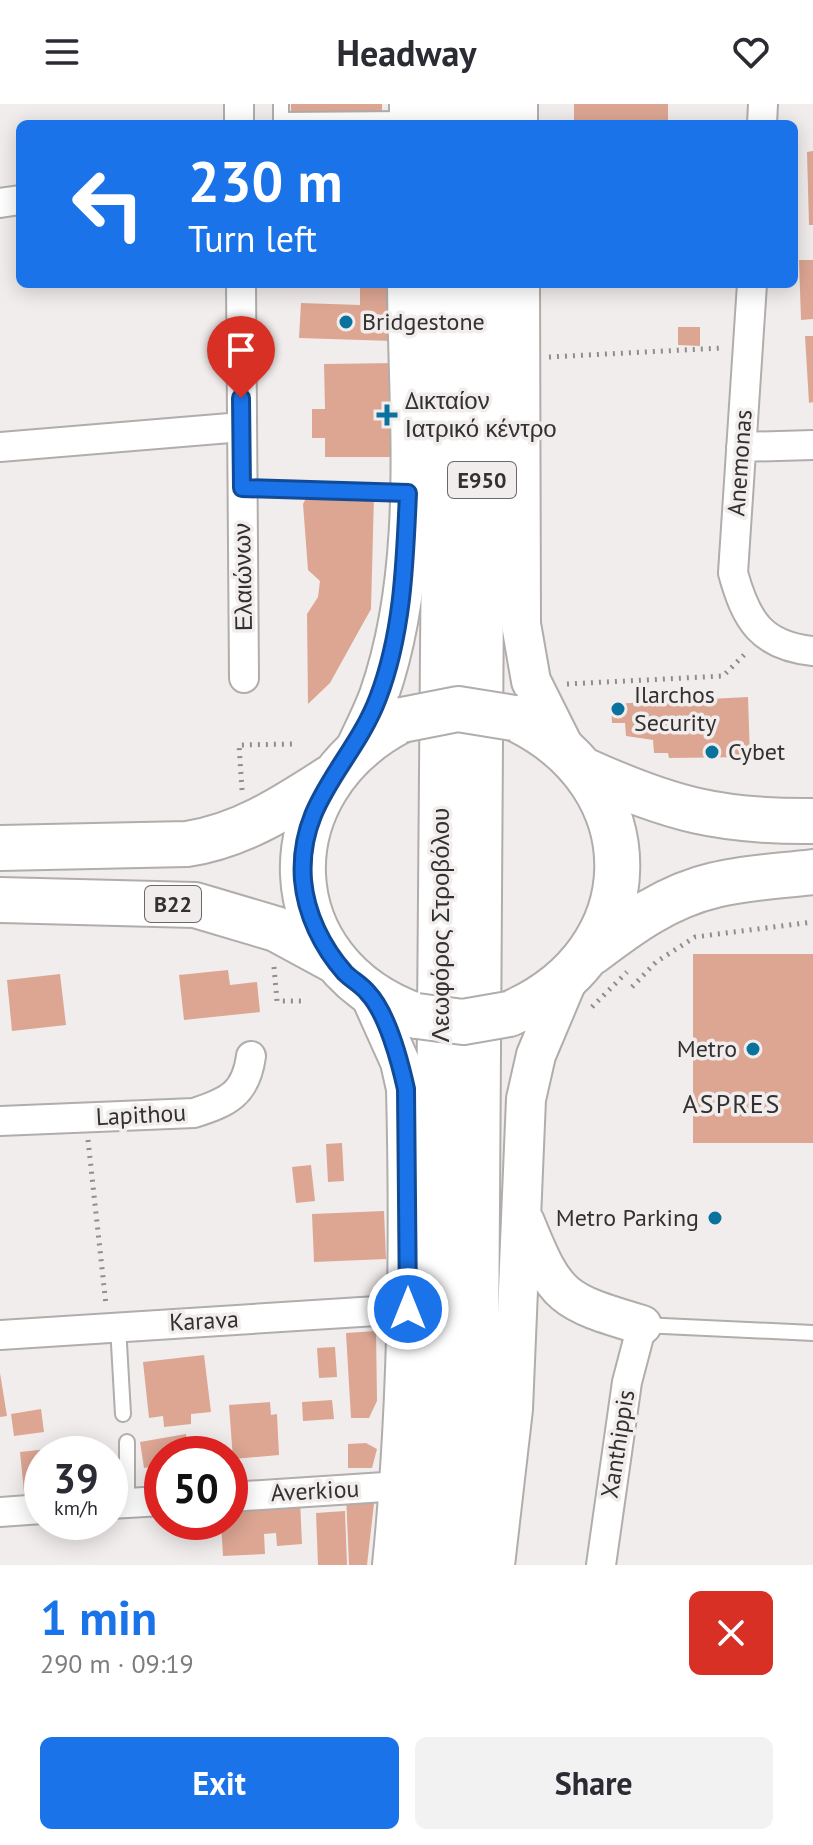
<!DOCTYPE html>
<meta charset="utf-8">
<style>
body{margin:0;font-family:"PT Sans",sans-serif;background:#f2f2f3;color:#2b2b33;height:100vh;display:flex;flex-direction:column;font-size:30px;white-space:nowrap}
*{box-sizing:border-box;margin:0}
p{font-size:26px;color:#7c7c81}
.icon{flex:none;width:44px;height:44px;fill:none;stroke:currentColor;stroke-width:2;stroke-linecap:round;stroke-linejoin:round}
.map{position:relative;height:1461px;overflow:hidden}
.panel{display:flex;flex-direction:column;background:#fff;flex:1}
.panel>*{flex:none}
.banner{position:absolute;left:16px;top:16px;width:782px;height:168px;border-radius:12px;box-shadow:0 4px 20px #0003;background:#1a73e8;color:#fff;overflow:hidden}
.speed{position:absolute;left:24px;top:1332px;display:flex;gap:16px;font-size:40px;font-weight:700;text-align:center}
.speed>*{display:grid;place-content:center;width:104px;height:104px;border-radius:50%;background:#fff;box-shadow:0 4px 20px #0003;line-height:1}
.speed small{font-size:20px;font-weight:400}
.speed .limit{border:12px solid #d22;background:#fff;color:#111}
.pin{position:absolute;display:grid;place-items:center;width:68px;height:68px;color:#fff;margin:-82px -34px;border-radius:50% 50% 50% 0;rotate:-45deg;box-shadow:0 0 8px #0007}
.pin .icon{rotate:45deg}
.me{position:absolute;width:88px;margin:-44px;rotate:0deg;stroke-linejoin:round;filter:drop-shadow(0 0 6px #0008)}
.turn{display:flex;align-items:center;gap:28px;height:168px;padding:0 40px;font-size:36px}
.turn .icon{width:104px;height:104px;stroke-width:2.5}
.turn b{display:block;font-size:56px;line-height:68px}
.round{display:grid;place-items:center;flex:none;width:84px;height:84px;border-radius:12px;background:#f2f2f3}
.head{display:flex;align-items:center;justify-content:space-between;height:136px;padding:0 40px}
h1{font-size:48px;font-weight:800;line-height:60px;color:#1a73e8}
.action{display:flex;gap:16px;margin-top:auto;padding:16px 40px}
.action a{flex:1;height:92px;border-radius:12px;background:#1a73e8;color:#fff;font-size:32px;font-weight:800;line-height:92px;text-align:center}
.action a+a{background:#f2f2f3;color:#2b2b33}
header{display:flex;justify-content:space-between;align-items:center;height:104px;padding:0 40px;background:#fff;font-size:36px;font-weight:800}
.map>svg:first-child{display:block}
.building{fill:#dda693}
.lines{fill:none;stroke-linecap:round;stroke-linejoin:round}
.service-casing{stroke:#b0adab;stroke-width:18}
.minor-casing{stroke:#b0adab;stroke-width:32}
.secondary-casing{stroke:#b0adab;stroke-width:42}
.primary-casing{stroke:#b0adab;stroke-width:48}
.path{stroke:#908d8d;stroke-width:5;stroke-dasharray:2 6;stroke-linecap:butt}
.service{stroke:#fff;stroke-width:14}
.minor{stroke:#fff;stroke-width:28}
.secondary{stroke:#fff;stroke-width:38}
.primary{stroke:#fff;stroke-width:44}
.primary-bridge-casing{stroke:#b0adab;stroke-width:48;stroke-linecap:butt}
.primary-bridge{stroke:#fff;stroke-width:44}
.route-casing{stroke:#114b97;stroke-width:20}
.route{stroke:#1a73e8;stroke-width:14}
.poi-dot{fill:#0b729e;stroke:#f1edec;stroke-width:3}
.labels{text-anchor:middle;stroke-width:7;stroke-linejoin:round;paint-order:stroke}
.shield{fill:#f1edec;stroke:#6b6968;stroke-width:2}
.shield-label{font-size:22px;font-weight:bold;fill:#323030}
.poi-label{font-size:24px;fill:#323030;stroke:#f1edec;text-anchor:start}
.street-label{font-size:24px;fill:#323030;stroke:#f1edec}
.neighbourhood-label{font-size:26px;letter-spacing:2px;fill:#323030;stroke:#f1edec}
</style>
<header><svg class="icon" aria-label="menu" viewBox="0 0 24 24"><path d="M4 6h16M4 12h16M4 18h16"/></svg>Headway<svg class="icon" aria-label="heart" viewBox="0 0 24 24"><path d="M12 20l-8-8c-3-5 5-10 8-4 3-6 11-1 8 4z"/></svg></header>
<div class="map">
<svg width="813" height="1461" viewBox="0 0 813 1461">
<rect width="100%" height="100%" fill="#f1edec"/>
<path class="building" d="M291,0H382V9H291Z
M574,0H668V20H574Z
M813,47V121H809L807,48Z
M799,156H813V215L801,216Z
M360,180H394L392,237L299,234L301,199L360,201Z
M678,223H700V242L678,241Z
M805,232H813V298L809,299Z
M398,259L399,353H325V334H312V305H325L324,260Z
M308,390L374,392L371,505L330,579L308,600L307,510L318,493L320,477L308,466L303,400Z
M748,593L750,653L669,654L668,649H654L653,636L626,632L625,619H612L611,600Z
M693,850H813V1039H693Z
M228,866L230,881L257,878L260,908L184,916L179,871Z
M60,870L66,921L12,927L7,876Z
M342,1039L344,1077L328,1078L326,1040Z
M311,1061L315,1097L296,1099L292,1063Z
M384,1107L386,1155L314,1158L312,1110Z
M376,1227L377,1297L369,1314H351L346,1229Z
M335,1243L337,1273L319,1274L317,1244Z
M204,1251L211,1308L191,1310V1320L164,1323L163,1312L149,1314L143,1258Z
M0,1269L7,1312L0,1313Z
M332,1296L334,1315L303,1317L302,1298Z
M270,1298L271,1311L277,1310L279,1351L233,1355L229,1301Z
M41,1305L44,1328L14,1332L11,1310Z
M186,1330L189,1350H162V1361L144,1364L140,1338Z
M366,1339L377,1345L372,1364H348V1340Z
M93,1340L94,1350H42V1396L25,1398L20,1348Z
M346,1391H375L367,1461H349Z
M300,1396L302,1440L277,1442L276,1429L264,1430L265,1450L223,1452L221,1418H230V1407L275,1404V1398Z
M345,1407L347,1461H318L316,1409Z"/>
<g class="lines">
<defs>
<path id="service" d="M281,0V16L409,15
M242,384L408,389
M642,1221L813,1229
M118,1222L123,1310
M127,1338V1399"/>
<path id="minor" d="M239,0V20
M762,20L763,0
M0,99L20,96
M241,180L244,574
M752,180L733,469C746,516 761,542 813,547
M0,343L242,323
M741,343L813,341
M0,1017L194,1009C228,998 246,990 251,952
M0,1231L408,1205
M230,1393L400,1382
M110,1400L162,1397
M0,1408L42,1405
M601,1461L627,1278L642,1221"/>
<path id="secondary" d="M518,0V20
M409,20V0
M520,180L521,520L531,577L564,643
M354,647C362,629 372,610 379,591C424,462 408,314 407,180
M369,889L400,958L406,985C410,1144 408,1303 392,1461
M525,1118C556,1195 562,1197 642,1221
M495,1461L513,1305L526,995L536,951L568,875"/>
<path id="primary" d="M447,20V0
M484,20L485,0
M402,616C265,686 270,860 417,912
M586,667C670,705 720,718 813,717
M0,744L187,740C241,732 285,703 330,674
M0,796L195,801L276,825L335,857
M591,849C629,820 667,792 715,781C746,773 781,772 813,768
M509,910C651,850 654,680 514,614
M421,1461L431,1349L438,1159L446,180
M462,1461L476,1251L483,180"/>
</defs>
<use href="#service" class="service-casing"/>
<use href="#minor" class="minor-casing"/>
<use href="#secondary" class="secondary-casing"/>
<use href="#primary" class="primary-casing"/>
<path class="path" d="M549,253L722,244
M567,580L723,572L747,548
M242,686L239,641L292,640
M274,863L277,897H302
M632,883L656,858L695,833L813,818
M592,903L627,868
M88,1036L106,1201"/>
<use href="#service" class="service"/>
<use href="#minor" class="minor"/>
<use href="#secondary" class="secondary"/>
<use href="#primary" class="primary"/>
<defs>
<path id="primary-bridge" d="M402,616L458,605L514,614
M417,912L463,918L509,910"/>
</defs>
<use href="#primary-bridge" class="primary-bridge-casing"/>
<use href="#primary-bridge" class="primary-bridge"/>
</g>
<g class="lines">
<defs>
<path id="route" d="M241,294L242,384L408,389C405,457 403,529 378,594C353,660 297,697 303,776C306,810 322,843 345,869C352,876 362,881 368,889C387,909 400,958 406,985L408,1205"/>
</defs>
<use href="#route" class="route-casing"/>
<use href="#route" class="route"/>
</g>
<g class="poi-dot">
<circle cx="346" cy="218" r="8"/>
<path d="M383 299h8v8h8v8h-8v8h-8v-8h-8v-8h8z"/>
<circle cx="618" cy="605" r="8"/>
<circle cx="712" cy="648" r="8"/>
<circle cx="753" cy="945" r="8"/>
<circle cx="715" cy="1114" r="8"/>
</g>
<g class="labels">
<g class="shield">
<rect x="448" y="358" width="68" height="36" rx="6"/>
<rect x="145" y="782" width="56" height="36" rx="6"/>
</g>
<g class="shield-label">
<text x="482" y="384">E950</text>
<text x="173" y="808">B22</text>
</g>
<g class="poi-label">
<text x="362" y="226">Bridgestone</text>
<text x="405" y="305">Δικταίον<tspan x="405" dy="28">Ιατρικό κέντρο</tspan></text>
<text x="634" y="599">Ilarchos<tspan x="634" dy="28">Security</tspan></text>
<text x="728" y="656">Cybet</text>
<text x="737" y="953" text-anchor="end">Metro</text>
<text x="699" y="1122" text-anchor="end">Metro Parking</text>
</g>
<g class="street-label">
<text transform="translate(740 359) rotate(-86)" y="8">Anemonas</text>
<text transform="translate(243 473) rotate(-91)" y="8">Ελαιώνων</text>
<text transform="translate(441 821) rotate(-90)" y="8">Λεωφόρος Στροβόλου</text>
<text transform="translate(141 1011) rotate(-3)" y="8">Lapithou</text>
<text transform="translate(204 1217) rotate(-3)" y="8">Karava</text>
<text transform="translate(618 1340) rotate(-81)" y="8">Xanthippis</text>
<text transform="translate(315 1387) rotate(-3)" y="8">Averkiou</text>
</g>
<g class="neighbourhood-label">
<text x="732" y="1009">ASPRES</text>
</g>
</g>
</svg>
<div class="speed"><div>39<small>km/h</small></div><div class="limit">50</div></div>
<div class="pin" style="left:241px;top:294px;background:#d93025"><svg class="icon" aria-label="arrive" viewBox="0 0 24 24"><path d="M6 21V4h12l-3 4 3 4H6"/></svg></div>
<svg class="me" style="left:408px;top:1205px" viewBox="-20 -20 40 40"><circle r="17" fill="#1a73e8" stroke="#fff" stroke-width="3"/><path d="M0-11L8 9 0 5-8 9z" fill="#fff"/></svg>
<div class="banner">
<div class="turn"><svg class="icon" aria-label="left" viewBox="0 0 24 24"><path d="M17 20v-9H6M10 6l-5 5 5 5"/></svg><div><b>230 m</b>Turn left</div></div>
</div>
</div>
<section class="panel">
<div class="head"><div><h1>1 min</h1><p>290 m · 09:19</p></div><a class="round" style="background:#d93025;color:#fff"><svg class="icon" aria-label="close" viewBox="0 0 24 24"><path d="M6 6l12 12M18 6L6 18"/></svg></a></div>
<div class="action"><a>Exit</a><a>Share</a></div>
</section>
